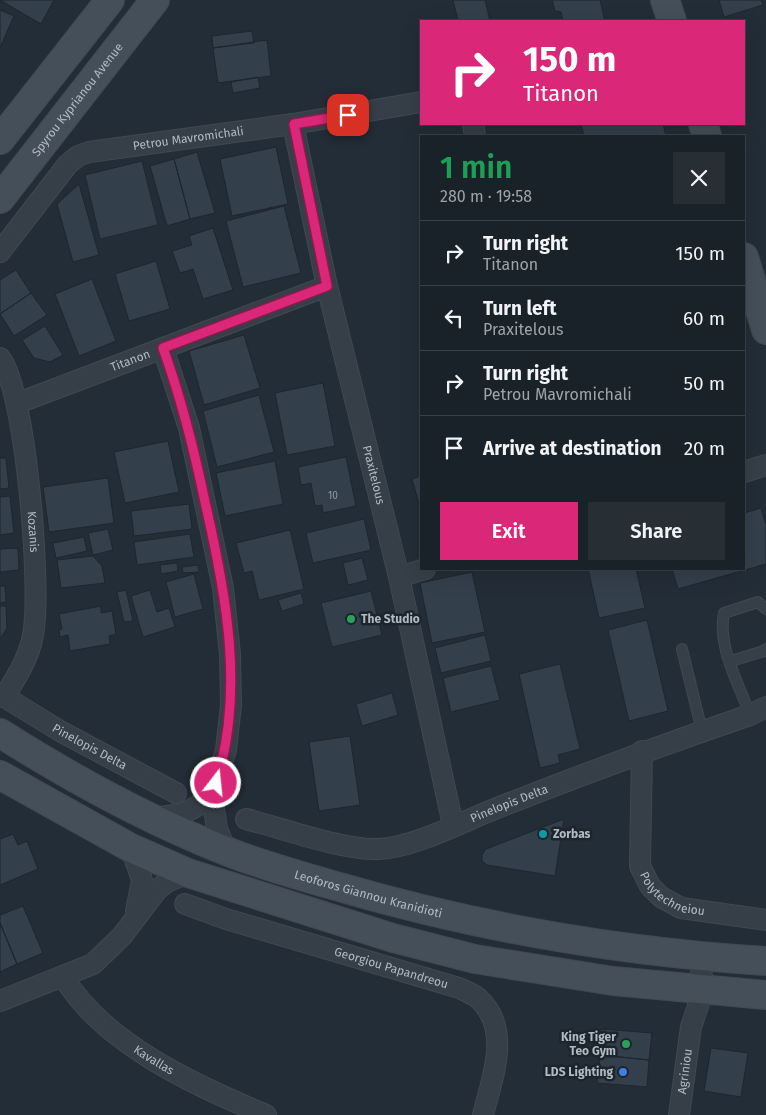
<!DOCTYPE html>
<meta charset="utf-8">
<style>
body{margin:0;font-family:"Fira Sans",sans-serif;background:#272f35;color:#f1f3f6;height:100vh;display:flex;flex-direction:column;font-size:19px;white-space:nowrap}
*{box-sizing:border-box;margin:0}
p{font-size:16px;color:#9fa4a8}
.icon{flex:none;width:28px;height:28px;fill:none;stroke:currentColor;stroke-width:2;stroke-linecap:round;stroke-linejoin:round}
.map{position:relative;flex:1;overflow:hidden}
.drawer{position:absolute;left:420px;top:135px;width:325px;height:435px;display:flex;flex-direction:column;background:#1a2229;border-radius:0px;box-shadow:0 5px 20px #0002,0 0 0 1px #383f46}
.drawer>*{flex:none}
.banner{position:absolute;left:420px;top:20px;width:325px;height:105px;border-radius:0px;box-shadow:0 5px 20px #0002,0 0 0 1px #383f46;background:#db2777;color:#fff;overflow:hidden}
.pin{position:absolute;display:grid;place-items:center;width:42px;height:42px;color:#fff;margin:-21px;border-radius:10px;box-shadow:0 2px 8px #0006}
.me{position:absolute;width:55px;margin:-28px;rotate:16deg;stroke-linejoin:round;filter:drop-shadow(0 0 4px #0008)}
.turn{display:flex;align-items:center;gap:18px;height:105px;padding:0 20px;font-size:22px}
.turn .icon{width:65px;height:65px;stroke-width:2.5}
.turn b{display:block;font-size:35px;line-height:42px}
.round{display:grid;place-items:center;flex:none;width:52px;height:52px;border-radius:0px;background:#272f35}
.head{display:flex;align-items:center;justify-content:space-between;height:85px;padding:0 20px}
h1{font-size:30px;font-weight:600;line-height:38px;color:#1e9e55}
.button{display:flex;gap:10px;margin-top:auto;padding:10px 20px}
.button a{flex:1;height:58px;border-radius:0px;background:#db2777;color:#fff;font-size:20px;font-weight:600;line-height:58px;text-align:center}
.button a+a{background:#272f35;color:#f1f3f6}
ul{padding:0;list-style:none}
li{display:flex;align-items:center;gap:15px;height:65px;padding:0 20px;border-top:1px solid #383f46}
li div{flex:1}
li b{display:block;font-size:19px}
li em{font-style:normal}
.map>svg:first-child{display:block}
.building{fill:#333f4b;stroke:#1e262e}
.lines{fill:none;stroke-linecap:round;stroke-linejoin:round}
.lane-casing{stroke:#404851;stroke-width:12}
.street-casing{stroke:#404851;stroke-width:22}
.secondary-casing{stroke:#404851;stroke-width:30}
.lane{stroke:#363f48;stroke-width:10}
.street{stroke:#363f48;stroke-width:20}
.secondary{stroke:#454f5a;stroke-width:28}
.route-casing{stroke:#8e194d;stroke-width:12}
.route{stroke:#db2777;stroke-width:9}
.leisure-dot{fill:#2e9e5b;stroke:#1c242c;stroke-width:2}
.culture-dot{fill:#0f9aa8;stroke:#1c242c;stroke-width:2}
.shop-dot{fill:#3f7fe0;stroke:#1c242c;stroke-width:2}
.labels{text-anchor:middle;stroke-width:5;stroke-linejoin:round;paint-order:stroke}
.number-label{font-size:10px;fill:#909aa4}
.street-label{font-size:12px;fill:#b1bac4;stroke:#1c242c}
.poi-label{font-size:12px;font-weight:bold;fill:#b1bac4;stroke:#1c242c;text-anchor:start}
</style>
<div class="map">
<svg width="766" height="1115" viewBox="0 0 766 1115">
<rect width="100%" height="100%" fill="#232d37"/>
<path class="building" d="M0,0H54L41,24Z
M453,0H485L490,21H458Z
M552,0H600L605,21H563L561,12L555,11Z
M719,0H761L763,5L724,17Z
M0,10L14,16L0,48Z
M252,31L254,43L213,48L212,36Z
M267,40L271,76L218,83L213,48Z
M258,77L260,88L233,93L231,82Z
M581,124H663L666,136H584Z
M276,147L288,204L232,216L220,159Z
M197,152L215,213L190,219L174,159Z
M174,159L190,219L167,226L150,166Z
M142,161L158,225L100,239L85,175Z
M79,184L99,255L73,262L57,204Z
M284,206L301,273L243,287L226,221Z
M213,228L233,290L203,299L193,269L180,273L172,251L192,245L189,236Z
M156,261L170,309L129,321L115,274Z
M16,270L31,293L0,314V280Z
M92,279L116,341L79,356L55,294Z
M31,293L47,315L14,336L0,314Z
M45,326L63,355L50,362L34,358L22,340Z
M244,335L260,388L204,405L189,351Z
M323,383L335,446L287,455L275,393Z
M259,395L274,452L217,467L203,411Z
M168,441L179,492L125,503L114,452Z
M346,457L356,506L323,513L322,505L315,506L311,483L301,485L298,467Z
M0,458H6L9,488L0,489Z
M275,461L283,504L225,516L216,473Z
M421,476V511L412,479Z
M108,478L114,523L49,532L43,487Z
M10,496L14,533L0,535V497Z
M189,504L192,529L134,536L131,511Z
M761,508L766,525V564L678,589L672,569H744V513Z
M364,519L371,550L313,563L306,533Z
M108,529L113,550L93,555L88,533Z
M290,530L304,589L259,600L252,571L244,573L236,543Z
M190,534L194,557L137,565L134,542Z
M84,537L87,551L56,558L53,543Z
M18,548L19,570L0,572V549Z
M93,556L102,566L105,583L61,588L57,560Z
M362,558L368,580L348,585L343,563Z
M177,563L178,571L161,574L160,565Z
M198,565L199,572L183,573L182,567Z
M588,569H636L645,608L599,618Z
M472,572L485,632L432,643L420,583Z
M194,574L203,609L175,617L166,582Z
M0,586H5L6,602L0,603Z
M126,590L133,621L124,622L117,592Z
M150,590L157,612L169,608L175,627L143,637L131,596Z
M371,591L382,635L332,647L321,603Z
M301,593L304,604L282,611L278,600Z
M0,606H6L7,628L0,639Z
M101,606V613L112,611L116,634L109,636L110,644L70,651L68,635L60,637L59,630L62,629L59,614Z
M647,620L668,711L629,721L608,630Z
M485,635L491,661L441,673L435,648Z
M560,664L580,749L558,755L560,763L540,768L519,674Z
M491,666L500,700L451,712L443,678Z
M392,693L398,715L362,726L356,704Z
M350,736L360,805L319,811L309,742Z
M564,819L555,876L487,865L482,861V855L486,849Z
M13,834L18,845L27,841L38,869L0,885V839Z
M23,906L43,953L17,964L0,923V915Z
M0,923L17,964L0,972Z
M602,1029L652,1033L649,1060L600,1055Z
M711,1048L748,1053L741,1097L704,1091Z
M600,1055L649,1060L647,1087L597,1083Z"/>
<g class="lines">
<defs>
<path id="lane" d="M682,649L702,731
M731,661L764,651L766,649
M750,715C739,684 717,646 724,613L758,602L766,609"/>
<g id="street">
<path id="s1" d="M293,124L327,286L399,577L453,825"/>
<path d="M473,124L475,136"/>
<path id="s2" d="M0,252L68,164L78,156L89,152L293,124L421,102"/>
<path d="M163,348L189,428L223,588L230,654L231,705L226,750L212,795L217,829L226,851"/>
<path id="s3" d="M0,358C26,390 42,591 33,635C29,658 16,678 4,697"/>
<path id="s4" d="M18,403L327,286"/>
<path d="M744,472L766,465"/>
<path d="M399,577L425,569"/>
<path id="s5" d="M0,694L60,731L176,793"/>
<path id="s6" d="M642,751L640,866L650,886L661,897L681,908L766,920"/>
<path d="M153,818C180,815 191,813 212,795"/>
<path id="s7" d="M246,819C281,828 345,851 379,849C413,848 464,821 497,808C581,775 665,744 750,715L766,707"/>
<path d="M131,848L142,880L136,911"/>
<path id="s8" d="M185,904L226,919L459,988C465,991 474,994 479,999C512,1030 492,1078 483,1115"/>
<path id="s9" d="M63,976C102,1043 196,1086 266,1115"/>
<path d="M0,1001L93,964L122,936L157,890L167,882L188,873"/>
<path id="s10" d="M679,1115L691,1027L703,991L700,956"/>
</g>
<g id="secondary">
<path d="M665,0L672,21"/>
<path d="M703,124L707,136"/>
<path d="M0,140L110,0"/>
<path id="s11" d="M0,199L155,0"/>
<path d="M744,257L766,330"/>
<path id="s12" d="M0,733C71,778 148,820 226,851C264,866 304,877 343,888C481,928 622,952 766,961"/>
<path d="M0,775L131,848L188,873L393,938L475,959L613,981L766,995"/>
</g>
</defs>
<use href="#lane" class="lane-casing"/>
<use href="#street" class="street-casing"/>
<use href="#secondary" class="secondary-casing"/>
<use href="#lane" class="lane"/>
<use href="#street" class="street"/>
<use href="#secondary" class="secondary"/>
</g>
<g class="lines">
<defs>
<path id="route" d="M216,783C245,692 226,593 205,502C194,449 181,398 163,348L327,286L294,124L348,115"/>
</defs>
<use href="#route" class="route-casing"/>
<use href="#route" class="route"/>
</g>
<g class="leisure-dot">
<circle cx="351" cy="619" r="5"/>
<circle cx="626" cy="1044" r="5"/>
</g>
<circle class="culture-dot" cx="543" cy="834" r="5"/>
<circle class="shop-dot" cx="623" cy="1072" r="5"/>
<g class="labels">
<g class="number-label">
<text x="333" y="499">10</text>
</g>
<g class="street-label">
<text dy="4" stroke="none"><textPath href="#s11" startOffset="126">Spyrou Kyprianou Avenue</textPath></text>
<text dy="4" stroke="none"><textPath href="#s2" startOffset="236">Petrou Mavromichali</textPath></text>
<text dy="4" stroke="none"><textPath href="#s4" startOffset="120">Titanon</textPath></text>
<text dy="4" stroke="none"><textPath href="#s1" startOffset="360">Praxitelous</textPath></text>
<text dy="4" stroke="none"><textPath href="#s3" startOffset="178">Kozanis</textPath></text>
<text dy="4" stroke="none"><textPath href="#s5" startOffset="104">Pinelopis Delta</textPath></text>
<text dy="4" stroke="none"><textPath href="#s7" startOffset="275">Pinelopis Delta</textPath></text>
<text dy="4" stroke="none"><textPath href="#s6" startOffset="161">Polytechneiou</textPath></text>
<text dy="4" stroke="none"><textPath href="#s12" startOffset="404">Leoforos Giannou Kranidioti</textPath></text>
<text dy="4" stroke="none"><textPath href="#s8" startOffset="216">Georgiou Papandreou</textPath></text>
<text dy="4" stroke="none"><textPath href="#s9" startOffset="125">Kavallas</textPath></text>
<text dy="4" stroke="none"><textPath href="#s10" startOffset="44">Agriniou</textPath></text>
</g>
<g class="poi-label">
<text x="361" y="623">The Studio</text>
<text x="553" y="838">Zorbas</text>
<text x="616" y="1041" text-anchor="end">King Tiger<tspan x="616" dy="14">Teo Gym</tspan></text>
<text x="613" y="1076" text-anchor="end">LDS Lighting</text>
</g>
</g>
</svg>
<div class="pin" style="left:348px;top:115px;background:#d93025"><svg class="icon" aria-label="arrive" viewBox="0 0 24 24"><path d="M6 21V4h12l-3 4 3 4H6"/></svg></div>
<svg class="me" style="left:216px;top:783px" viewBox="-20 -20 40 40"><circle r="17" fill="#db2777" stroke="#fff" stroke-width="3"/><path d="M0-11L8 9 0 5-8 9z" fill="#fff"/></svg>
<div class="banner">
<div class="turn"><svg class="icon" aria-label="right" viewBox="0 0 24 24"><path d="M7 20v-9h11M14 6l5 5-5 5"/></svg><div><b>150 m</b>Titanon</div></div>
</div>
<section class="drawer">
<div class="head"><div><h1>1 min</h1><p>280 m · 19:58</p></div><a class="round"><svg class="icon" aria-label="close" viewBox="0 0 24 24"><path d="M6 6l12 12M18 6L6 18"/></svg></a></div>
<ul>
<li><svg class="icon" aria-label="right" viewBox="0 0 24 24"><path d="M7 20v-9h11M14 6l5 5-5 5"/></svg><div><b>Turn right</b><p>Titanon</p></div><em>150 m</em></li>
<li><svg class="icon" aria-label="left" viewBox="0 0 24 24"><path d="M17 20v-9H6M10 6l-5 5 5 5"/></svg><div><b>Turn left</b><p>Praxitelous</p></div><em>60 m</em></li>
<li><svg class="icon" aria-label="right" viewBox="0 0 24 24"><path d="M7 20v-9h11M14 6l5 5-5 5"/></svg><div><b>Turn right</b><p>Petrou Mavromichali</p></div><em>50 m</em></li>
<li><svg class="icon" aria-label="arrive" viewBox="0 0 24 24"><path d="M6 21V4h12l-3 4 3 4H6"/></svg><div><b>Arrive at destination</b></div><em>20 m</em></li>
</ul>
<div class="button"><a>Exit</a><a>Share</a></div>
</section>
</div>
